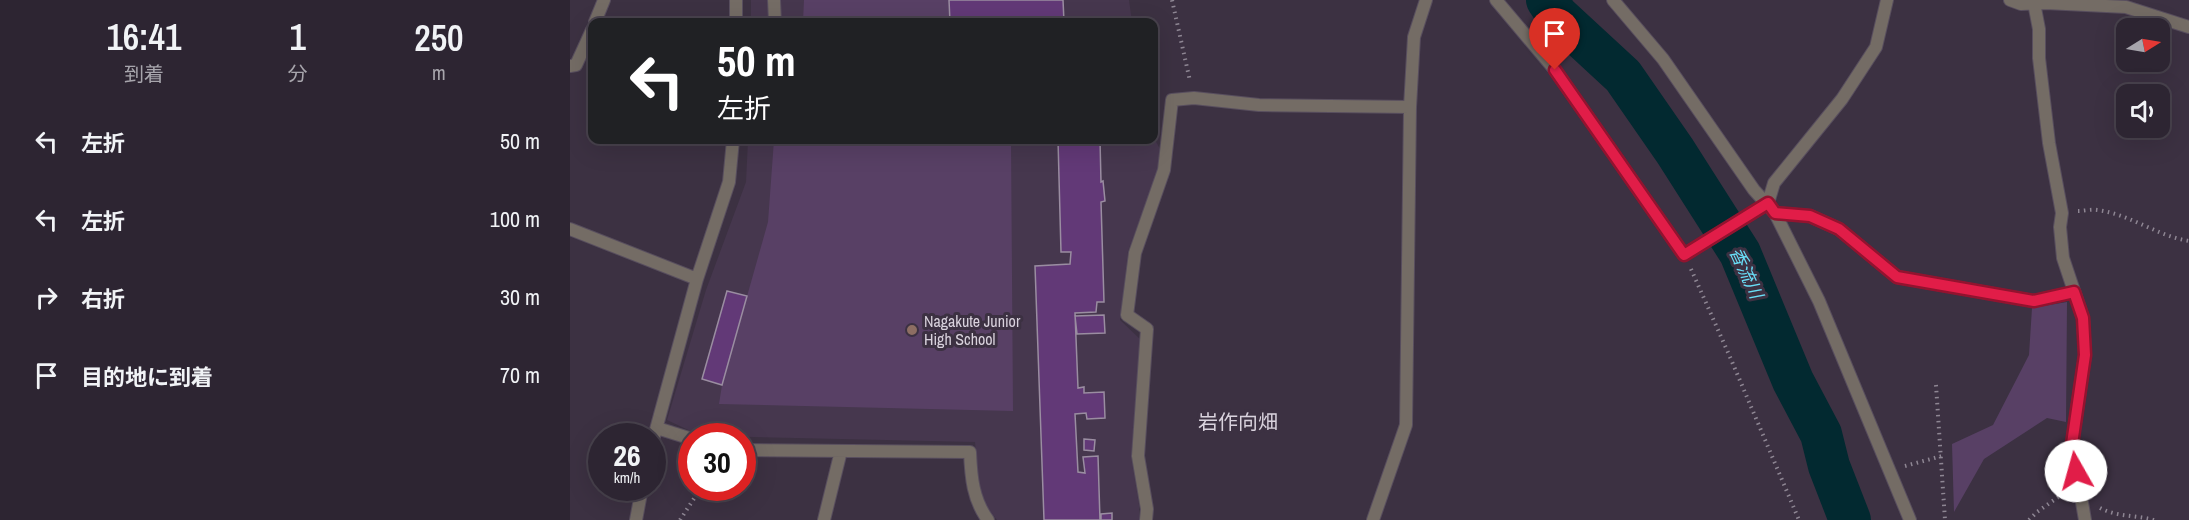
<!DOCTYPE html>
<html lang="ja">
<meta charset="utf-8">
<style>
body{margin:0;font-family:"Archivo Narrow","Noto Sans JP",sans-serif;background:#39313e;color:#f1f3f6;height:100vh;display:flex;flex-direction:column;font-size:22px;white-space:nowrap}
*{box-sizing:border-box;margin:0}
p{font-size:20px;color:#a7a5ac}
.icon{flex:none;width:33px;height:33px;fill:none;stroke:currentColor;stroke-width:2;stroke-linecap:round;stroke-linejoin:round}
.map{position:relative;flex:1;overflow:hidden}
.side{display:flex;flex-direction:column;background:#2d2532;width:570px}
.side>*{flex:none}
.hud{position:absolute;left:18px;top:18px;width:570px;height:126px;border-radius:12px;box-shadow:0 6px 24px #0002,0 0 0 2px #48424d;background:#202124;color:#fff;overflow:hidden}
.needle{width:39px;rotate:79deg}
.fabs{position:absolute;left:1546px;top:18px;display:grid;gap:12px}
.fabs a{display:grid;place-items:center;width:54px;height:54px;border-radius:12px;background:#2d2532;box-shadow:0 6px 24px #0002,0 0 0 2px #48424d;font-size:30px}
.speed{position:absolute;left:18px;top:423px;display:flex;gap:12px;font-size:30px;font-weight:700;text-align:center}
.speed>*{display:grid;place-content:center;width:78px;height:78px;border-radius:50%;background:#2d2532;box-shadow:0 6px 24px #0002,0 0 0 2px #48424d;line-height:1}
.speed small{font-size:15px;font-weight:400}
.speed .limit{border:9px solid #d22;background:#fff;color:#111}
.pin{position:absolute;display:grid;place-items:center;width:51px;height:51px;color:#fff;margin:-62px -26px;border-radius:50% 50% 50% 0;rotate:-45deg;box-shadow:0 0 6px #0007}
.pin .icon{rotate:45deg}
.me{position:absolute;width:66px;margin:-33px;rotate:353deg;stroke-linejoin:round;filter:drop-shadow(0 0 4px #0008)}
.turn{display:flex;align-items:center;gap:21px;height:126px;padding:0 30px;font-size:27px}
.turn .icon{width:78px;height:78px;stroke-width:2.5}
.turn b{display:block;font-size:42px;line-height:51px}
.eta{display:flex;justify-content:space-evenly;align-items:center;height:102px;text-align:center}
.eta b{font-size:36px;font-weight:600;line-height:42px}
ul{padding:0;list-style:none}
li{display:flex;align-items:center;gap:18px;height:78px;padding:0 30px}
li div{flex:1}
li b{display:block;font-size:22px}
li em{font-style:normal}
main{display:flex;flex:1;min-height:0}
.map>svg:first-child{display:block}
.built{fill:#46374e}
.green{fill:#584065}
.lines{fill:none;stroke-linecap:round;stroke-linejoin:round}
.river{stroke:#022930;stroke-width:42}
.building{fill:#623977;stroke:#9a8da1;stroke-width:1.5}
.lane-casing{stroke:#584e5e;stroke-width:14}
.street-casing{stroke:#584e5e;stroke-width:14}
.path{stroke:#8e8693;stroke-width:4;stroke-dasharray:1.5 4.5;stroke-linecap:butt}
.lane{stroke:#746c65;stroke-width:12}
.street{stroke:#746c65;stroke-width:12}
.route-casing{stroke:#92132f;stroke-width:15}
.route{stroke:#e11d48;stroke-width:10}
.education-dot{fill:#8d6e63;stroke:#3c3142;stroke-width:2}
.labels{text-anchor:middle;stroke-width:6;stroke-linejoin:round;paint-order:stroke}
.poi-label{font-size:16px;fill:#d9d2dd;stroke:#3c3142;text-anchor:start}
.water-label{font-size:18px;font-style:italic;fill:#69def7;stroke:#3c3142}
.quarter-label{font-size:20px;fill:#d9d2dd;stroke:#3c3142}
</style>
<main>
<section class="side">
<div class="eta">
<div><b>16:41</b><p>到着</p></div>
<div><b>1</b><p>分</p></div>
<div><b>250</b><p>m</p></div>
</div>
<ul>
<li><svg class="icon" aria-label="left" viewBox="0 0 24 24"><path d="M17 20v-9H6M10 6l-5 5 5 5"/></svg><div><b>左折</b></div><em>50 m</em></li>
<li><svg class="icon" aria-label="left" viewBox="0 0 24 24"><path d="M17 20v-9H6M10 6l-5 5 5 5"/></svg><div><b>左折</b></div><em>100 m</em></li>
<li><svg class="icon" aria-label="right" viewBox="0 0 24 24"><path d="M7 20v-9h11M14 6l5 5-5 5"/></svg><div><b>右折</b></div><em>30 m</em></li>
<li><svg class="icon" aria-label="arrive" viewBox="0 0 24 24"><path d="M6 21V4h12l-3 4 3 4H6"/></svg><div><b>目的地に到着</b></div><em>70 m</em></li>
</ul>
</section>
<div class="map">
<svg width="1619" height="520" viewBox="0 0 1619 520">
<rect width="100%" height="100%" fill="#3c3142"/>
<path class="built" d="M181,0H559L562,22H181Z
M584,138L590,149L588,171L558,251L550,320L570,339L561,457L569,505V520H427L410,498L405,442L140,436L129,435L97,420L136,290L176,182L178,140H584Z"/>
<path class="green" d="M234,0H379L380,22H233Z
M204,140H441L443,411L149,404L152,385L198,222Z
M1497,302L1496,422L1477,418L1414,459L1384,512L1382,444L1423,425L1459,355L1462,308Z"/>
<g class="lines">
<path class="river" d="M977,0L987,15L1053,76L1105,151L1170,253L1223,381L1251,434L1259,466L1280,520"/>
</g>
<path class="building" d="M379,0H493L494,22H380Z
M488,140H530L531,182L533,181L535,201L531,202L534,302H527L526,312L505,313L508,388L514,387V393L534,392L535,418L517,419L516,413L505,414L508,472L515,473L513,457L528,456L530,520H474L465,266L500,264L501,252H491Z
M157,291L177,296L152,385L132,379Z
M534,315L535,333L507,334L505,316Z
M514,439L525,440L524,451L514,450Z
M542,513V520H531V514Z"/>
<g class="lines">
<defs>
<path id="lane" d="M204,0L205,22"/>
<path id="street" d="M166,0V22
M926,0L985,70L1114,255L1198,203L1204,183L1272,99L1306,47L1317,0
M1043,0L1093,59L1184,190L1205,213L1249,301L1340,520
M1440,0L1451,4L1476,3L1556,7L1619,27
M1464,3L1469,29V58L1479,143L1492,213L1490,227L1493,258L1513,318L1515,355L1502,444L1515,520
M25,22L34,0
M0,66L6,65L22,30
M1205,213L1240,216L1269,229L1327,277L1464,301L1504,292
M0,229L127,279
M87,428L122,439
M82,444L127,279L159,182L163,140
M172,450L400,452C401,477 403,500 418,520
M66,520L72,488
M254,520L271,451
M576,520L577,509L568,456L577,329L557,315L565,253L594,170L602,100L624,98L689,105L840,107
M803,520L836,425L840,107L844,37L856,0"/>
</defs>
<use href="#lane" class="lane-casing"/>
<use href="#street" class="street-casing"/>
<path class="path" d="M602,0L620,81
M1508,211C1514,211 1521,209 1527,210C1560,214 1587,236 1619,241
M1121,269L1160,357L1229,520
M1366,385L1375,520
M1335,466L1372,456
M1530,508C1547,517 1566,515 1584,520
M110,520L131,488
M1459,520L1467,512L1494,493"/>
<use href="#lane" class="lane"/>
<use href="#street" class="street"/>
</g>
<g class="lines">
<defs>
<path id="route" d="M985,70L1114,255L1198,203L1205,213L1240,216L1269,229L1327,277L1464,301L1504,292L1513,318L1515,355L1502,444L1506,471"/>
</defs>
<use href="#route" class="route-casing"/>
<use href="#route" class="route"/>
</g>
<circle class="education-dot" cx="342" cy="330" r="6"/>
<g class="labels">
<g class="poi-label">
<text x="354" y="327">Nagakute Junior<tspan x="354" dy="18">High School</tspan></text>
</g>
<g class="water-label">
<text transform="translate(1176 273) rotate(65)" y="6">香流川</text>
</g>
<g class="quarter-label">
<text x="668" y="429">岩作向畑</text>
</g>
</g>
</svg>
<div class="fabs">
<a><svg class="needle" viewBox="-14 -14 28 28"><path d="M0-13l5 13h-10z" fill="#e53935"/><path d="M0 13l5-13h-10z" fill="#a7a5ac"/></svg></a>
<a><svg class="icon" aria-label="sound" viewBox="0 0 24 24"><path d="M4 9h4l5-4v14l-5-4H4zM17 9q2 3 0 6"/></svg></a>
</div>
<div class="speed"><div>26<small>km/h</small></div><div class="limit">30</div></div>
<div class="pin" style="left:985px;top:70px;background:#d93025"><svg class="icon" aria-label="arrive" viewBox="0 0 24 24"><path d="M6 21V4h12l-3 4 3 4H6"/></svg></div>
<svg class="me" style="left:1506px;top:471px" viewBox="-20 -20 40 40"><circle r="19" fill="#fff"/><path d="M0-13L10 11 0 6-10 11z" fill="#e11d48"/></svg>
<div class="hud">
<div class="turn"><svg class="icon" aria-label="left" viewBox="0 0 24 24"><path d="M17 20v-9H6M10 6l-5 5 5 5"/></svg><div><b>50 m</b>左折</div></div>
</div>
</div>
</main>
